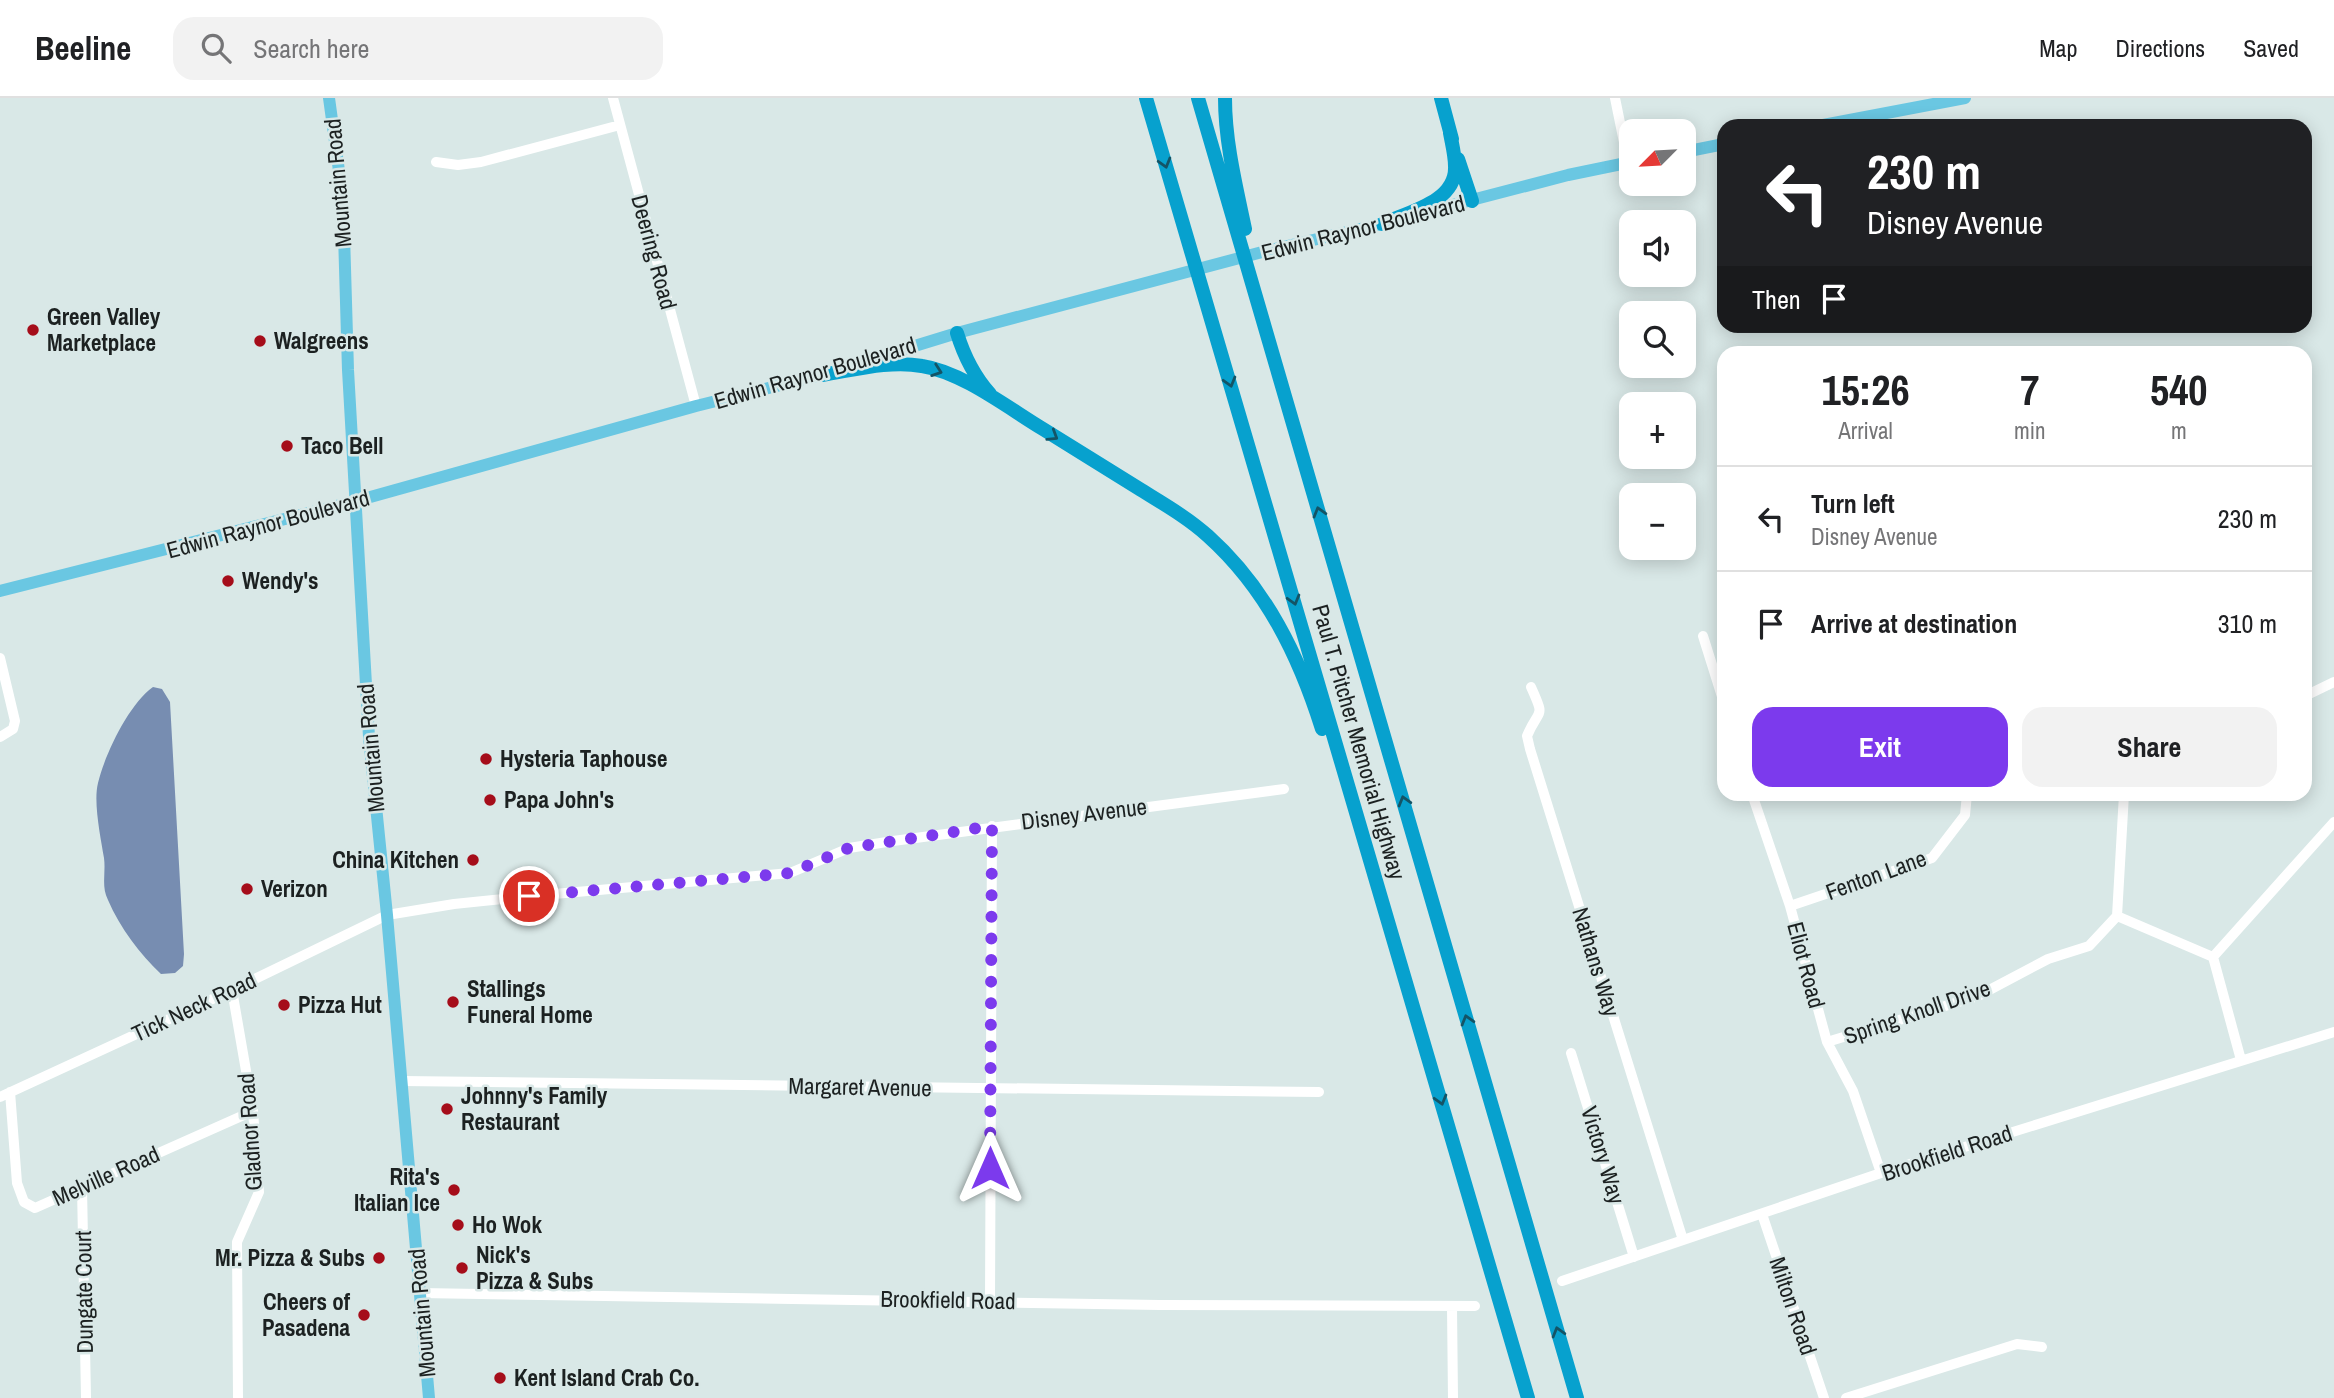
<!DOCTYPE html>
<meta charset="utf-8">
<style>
body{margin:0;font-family:"Archivo Narrow",sans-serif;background:#f2f2f2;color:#202124;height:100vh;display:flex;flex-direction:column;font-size:26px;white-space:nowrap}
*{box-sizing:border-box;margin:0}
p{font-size:23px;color:#757577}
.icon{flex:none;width:38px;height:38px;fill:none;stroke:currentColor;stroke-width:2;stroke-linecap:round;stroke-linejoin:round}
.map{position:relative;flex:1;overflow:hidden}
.panel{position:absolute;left:1717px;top:248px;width:595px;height:455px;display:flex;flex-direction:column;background:#fff;border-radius:21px;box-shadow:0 4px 18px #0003}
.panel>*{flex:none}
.banner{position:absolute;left:1717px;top:21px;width:595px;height:214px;border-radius:21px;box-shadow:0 4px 18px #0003;background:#202124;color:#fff;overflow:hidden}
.needle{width:46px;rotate:246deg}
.tools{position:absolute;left:1619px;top:21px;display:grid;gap:14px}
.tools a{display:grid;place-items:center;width:77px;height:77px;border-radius:14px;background:#fff;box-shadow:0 4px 18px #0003;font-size:35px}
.pin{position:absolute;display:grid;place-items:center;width:60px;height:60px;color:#fff;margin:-30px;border:4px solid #fff;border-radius:50%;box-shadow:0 2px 7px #0007}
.me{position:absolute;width:77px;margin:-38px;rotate:0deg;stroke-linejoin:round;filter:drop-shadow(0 0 5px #0008)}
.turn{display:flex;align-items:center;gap:24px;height:147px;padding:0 35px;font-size:32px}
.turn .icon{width:91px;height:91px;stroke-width:2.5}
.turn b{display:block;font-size:49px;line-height:60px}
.then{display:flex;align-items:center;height:66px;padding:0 35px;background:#0003;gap:14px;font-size:26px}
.eta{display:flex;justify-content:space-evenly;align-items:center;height:119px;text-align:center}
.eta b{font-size:42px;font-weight:800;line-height:49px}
.primary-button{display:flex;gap:14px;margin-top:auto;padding:14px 35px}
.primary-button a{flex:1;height:80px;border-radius:21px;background:#7c3aed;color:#fff;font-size:28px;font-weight:800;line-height:80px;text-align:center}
.primary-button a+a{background:#f2f2f2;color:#202124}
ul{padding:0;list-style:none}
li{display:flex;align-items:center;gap:21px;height:105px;padding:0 35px;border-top:2px solid #e0e0e0}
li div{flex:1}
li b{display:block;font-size:26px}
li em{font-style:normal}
header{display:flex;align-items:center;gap:42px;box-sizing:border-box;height:98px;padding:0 35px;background:#fff;border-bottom:2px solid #e0e0e0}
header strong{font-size:33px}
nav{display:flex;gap:38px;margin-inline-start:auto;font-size:24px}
.search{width:490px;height:63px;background:#f2f2f2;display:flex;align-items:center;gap:18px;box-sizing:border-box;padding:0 24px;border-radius:21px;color:#757577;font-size:26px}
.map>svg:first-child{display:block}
.water{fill:#778db1}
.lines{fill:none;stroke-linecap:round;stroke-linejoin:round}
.minor{stroke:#fff;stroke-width:10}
.major{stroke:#6ac7e2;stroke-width:12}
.highway{stroke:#07a1ce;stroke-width:14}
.oneway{stroke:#145466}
.route{stroke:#7c3aed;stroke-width:12;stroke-dasharray:0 21.6}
.poi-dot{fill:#a50d1a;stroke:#d9e8e7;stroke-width:2.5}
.labels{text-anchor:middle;stroke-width:5;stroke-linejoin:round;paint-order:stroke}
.street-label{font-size:23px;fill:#1c2121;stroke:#d9e8e7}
.poi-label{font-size:23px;font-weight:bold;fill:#1c2121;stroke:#d9e8e7;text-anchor:start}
</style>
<header>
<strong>Beeline</strong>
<div class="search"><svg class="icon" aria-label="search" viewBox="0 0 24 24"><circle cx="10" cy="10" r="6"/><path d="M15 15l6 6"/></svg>Search here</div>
<nav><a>Map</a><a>Directions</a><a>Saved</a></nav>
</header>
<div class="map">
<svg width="2334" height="1300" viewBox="0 0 2334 1300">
<rect width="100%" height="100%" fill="#d9e8e7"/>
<path class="water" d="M153,589L162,591L170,604L184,856L183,868L175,875L161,876C140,856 120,830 108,802C101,788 106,775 104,760C101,741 93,704 98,685C105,656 129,606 153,589Z"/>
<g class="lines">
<path class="minor" d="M613,0L696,308
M1615,0L1628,64
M436,64L458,67L481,64L620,27
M1703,538L1724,605
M0,560L15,623L13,631L0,639
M1531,589C1546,622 1539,609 1527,638L1530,651L1683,1142
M2305,598L2334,584
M1752,696L1790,808L1827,944L1853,993L1881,1075
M1790,808L1932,760L1965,717L1967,696
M2117,818L2213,859
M232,892L253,1013L259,1094L237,1144L238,1300
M1827,944L1978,898L2048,861L2089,848L2117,818L2124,696
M1571,955L1634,1159
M2241,962L2213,859L2334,724
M402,983L1319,994
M10,994L17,1085L24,1104L35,1110L253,1013
M0,999L232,892L387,817L454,806L543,797L790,775L849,750L893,743L1284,691
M82,1089L86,1300
M1762,1116L1824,1300
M1562,1183L1881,1075L2334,934
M420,1195L1160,1207L1475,1208
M990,1203L992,728
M1452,1209L1453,1300
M1846,1300L2017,1246L2042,1249"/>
<path class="major" d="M329,0L343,102L348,272L369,639L387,817L429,1300
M1818,28L1965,0
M1684,54L1724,46
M1414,117L1568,77L1631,64
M856,266L957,235L1266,153L1390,124
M0,493L356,403L696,308L829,275"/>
<path class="highway" d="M1146,0L1528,1300
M1198,0L1577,1300
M1225,0C1225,44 1236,88 1245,131
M1441,0L1452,41
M1458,61L1472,103
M1382,126C1408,114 1457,104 1455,68C1455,57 1452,46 1450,35
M957,235C964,258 974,278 990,296
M822,277C854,272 890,262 922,268C962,274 1008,310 1043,331C1075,351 1106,370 1138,390C1162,405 1187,419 1208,438C1266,490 1299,558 1322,631"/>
</g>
<defs><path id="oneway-chevron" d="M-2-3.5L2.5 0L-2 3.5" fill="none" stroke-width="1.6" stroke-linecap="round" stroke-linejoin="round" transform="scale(1.75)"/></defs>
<g class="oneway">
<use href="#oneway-chevron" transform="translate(1165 65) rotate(74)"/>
<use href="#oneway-chevron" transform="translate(937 273) rotate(19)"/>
<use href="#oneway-chevron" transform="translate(1230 284) rotate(74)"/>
<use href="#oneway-chevron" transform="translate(1053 338) rotate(32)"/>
<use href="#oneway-chevron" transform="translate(1319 414) rotate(-106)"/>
<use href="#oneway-chevron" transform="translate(1294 502) rotate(74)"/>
<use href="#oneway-chevron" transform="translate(1404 703) rotate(-106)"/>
<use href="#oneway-chevron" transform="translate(1467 922) rotate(-106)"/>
<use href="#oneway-chevron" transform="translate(1441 1002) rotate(74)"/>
<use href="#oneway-chevron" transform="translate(1558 1234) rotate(-106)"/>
</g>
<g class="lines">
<path class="route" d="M529,798L790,775L849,750L992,728L990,1070"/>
</g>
<g class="poi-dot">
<circle cx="33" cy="232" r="7"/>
<circle cx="260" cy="243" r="7"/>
<circle cx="287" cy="348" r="7"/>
<circle cx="228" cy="483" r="7"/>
<circle cx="486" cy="661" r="7"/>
<circle cx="490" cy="702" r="7"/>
<circle cx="473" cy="762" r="7"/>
<circle cx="247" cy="791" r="7"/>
<circle cx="453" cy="904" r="7"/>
<circle cx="284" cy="907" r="7"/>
<circle cx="447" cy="1011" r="7"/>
<circle cx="454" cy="1092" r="7"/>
<circle cx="458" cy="1127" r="7"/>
<circle cx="379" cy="1160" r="7"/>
<circle cx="462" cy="1170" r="7"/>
<circle cx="364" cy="1217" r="7"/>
<circle cx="500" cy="1280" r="7"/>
</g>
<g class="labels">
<g class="street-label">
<text transform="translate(338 85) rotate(-95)" y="8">Mountain Road</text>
<text transform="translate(1363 130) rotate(-14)" y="8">Edwin Raynor Boulevard</text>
<text transform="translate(654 154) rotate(75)" y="8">Deering Road</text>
<text transform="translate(815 275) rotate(-16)" y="8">Edwin Raynor Boulevard</text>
<text transform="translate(268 426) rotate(-15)" y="8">Edwin Raynor Boulevard</text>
<text transform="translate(1359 644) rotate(74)" y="8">Paul T. Pitcher Memorial Highway</text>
<text transform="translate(371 650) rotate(-95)" y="8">Mountain Road</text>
<text transform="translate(1084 716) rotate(-7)" y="8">Disney Avenue</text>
<text transform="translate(1876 777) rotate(-20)" y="8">Fenton Lane</text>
<text transform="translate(1596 864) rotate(73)" y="8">Nathans Way</text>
<text transform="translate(1806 867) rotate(75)" y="8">Eliot Road</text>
<text transform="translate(194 909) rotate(-25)" y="8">Tick Neck Road</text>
<text transform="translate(1917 914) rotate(-19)" y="8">Spring Knoll Drive</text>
<text transform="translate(860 989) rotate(1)" y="8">Margaret Avenue</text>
<text transform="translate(250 1034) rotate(-94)" y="8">Gladnor Road</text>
<text transform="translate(1947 1055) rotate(-18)" y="8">Brookfield Road</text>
<text transform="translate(1603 1057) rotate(73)" y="8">Victory Way</text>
<text transform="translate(106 1078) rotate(-24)" y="8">Melville Road</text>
<text transform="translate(84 1194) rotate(-91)" y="8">Dungate Court</text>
<text transform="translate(948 1202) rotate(1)" y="8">Brookfield Road</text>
<text transform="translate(1793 1208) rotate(71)" y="8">Milton Road</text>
<text transform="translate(422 1215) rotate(-95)" y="8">Mountain Road</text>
</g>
<g class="poi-label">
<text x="47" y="227">Green Valley<tspan x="47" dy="26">Marketplace</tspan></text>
<text x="274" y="251">Walgreens</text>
<text x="301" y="356">Taco Bell</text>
<text x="242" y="491">Wendy's</text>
<text x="500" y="669">Hysteria Taphouse</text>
<text x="504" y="710">Papa John's</text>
<text x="459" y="770" text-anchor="end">China Kitchen</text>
<text x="261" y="799">Verizon</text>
<text x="467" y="899">Stallings<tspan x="467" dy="26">Funeral Home</tspan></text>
<text x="298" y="915">Pizza Hut</text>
<text x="461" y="1006">Johnny's Family<tspan x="461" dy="26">Restaurant</tspan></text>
<text x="440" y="1087" text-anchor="end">Rita's<tspan x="440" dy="26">Italian Ice</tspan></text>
<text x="472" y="1135">Ho Wok</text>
<text x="476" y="1165">Nick's<tspan x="476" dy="26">Pizza &amp; Subs</tspan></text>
<text x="365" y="1168" text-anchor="end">Mr. Pizza &amp; Subs</text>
<text x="350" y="1212" text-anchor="end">Cheers of<tspan x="350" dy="26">Pasadena</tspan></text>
<text x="514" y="1288">Kent Island Crab Co.</text>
</g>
</g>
</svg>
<div class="tools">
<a><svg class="needle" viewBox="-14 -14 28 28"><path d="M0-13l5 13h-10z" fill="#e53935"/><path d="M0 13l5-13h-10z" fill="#757577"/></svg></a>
<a><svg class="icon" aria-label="sound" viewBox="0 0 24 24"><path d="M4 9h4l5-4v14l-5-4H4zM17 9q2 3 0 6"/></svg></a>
<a><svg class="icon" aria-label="search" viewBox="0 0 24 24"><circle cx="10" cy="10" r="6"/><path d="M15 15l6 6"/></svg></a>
<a>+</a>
<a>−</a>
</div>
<div class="pin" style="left:529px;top:798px;background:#d93025"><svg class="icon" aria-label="arrive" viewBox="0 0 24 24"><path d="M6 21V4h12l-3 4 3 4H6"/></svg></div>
<svg class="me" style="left:990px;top:1070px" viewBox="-20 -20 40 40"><path d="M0-17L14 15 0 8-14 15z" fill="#7c3aed" stroke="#fff" stroke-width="4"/></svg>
<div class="banner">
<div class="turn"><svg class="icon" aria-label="left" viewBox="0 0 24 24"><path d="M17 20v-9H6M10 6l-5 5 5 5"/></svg><div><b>230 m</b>Disney Avenue</div></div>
<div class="then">Then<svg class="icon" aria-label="arrive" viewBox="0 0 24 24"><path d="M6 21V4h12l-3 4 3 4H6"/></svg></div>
</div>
<section class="panel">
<div class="eta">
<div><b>15:26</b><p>Arrival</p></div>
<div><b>7</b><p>min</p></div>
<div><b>540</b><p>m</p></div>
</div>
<ul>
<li><svg class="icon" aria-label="left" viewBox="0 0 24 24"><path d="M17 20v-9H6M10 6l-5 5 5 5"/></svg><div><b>Turn left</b><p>Disney Avenue</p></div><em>230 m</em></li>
<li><svg class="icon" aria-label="arrive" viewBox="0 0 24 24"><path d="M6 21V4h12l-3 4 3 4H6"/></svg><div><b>Arrive at destination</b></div><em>310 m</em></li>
</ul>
<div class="primary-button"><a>Exit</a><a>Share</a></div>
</section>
</div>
